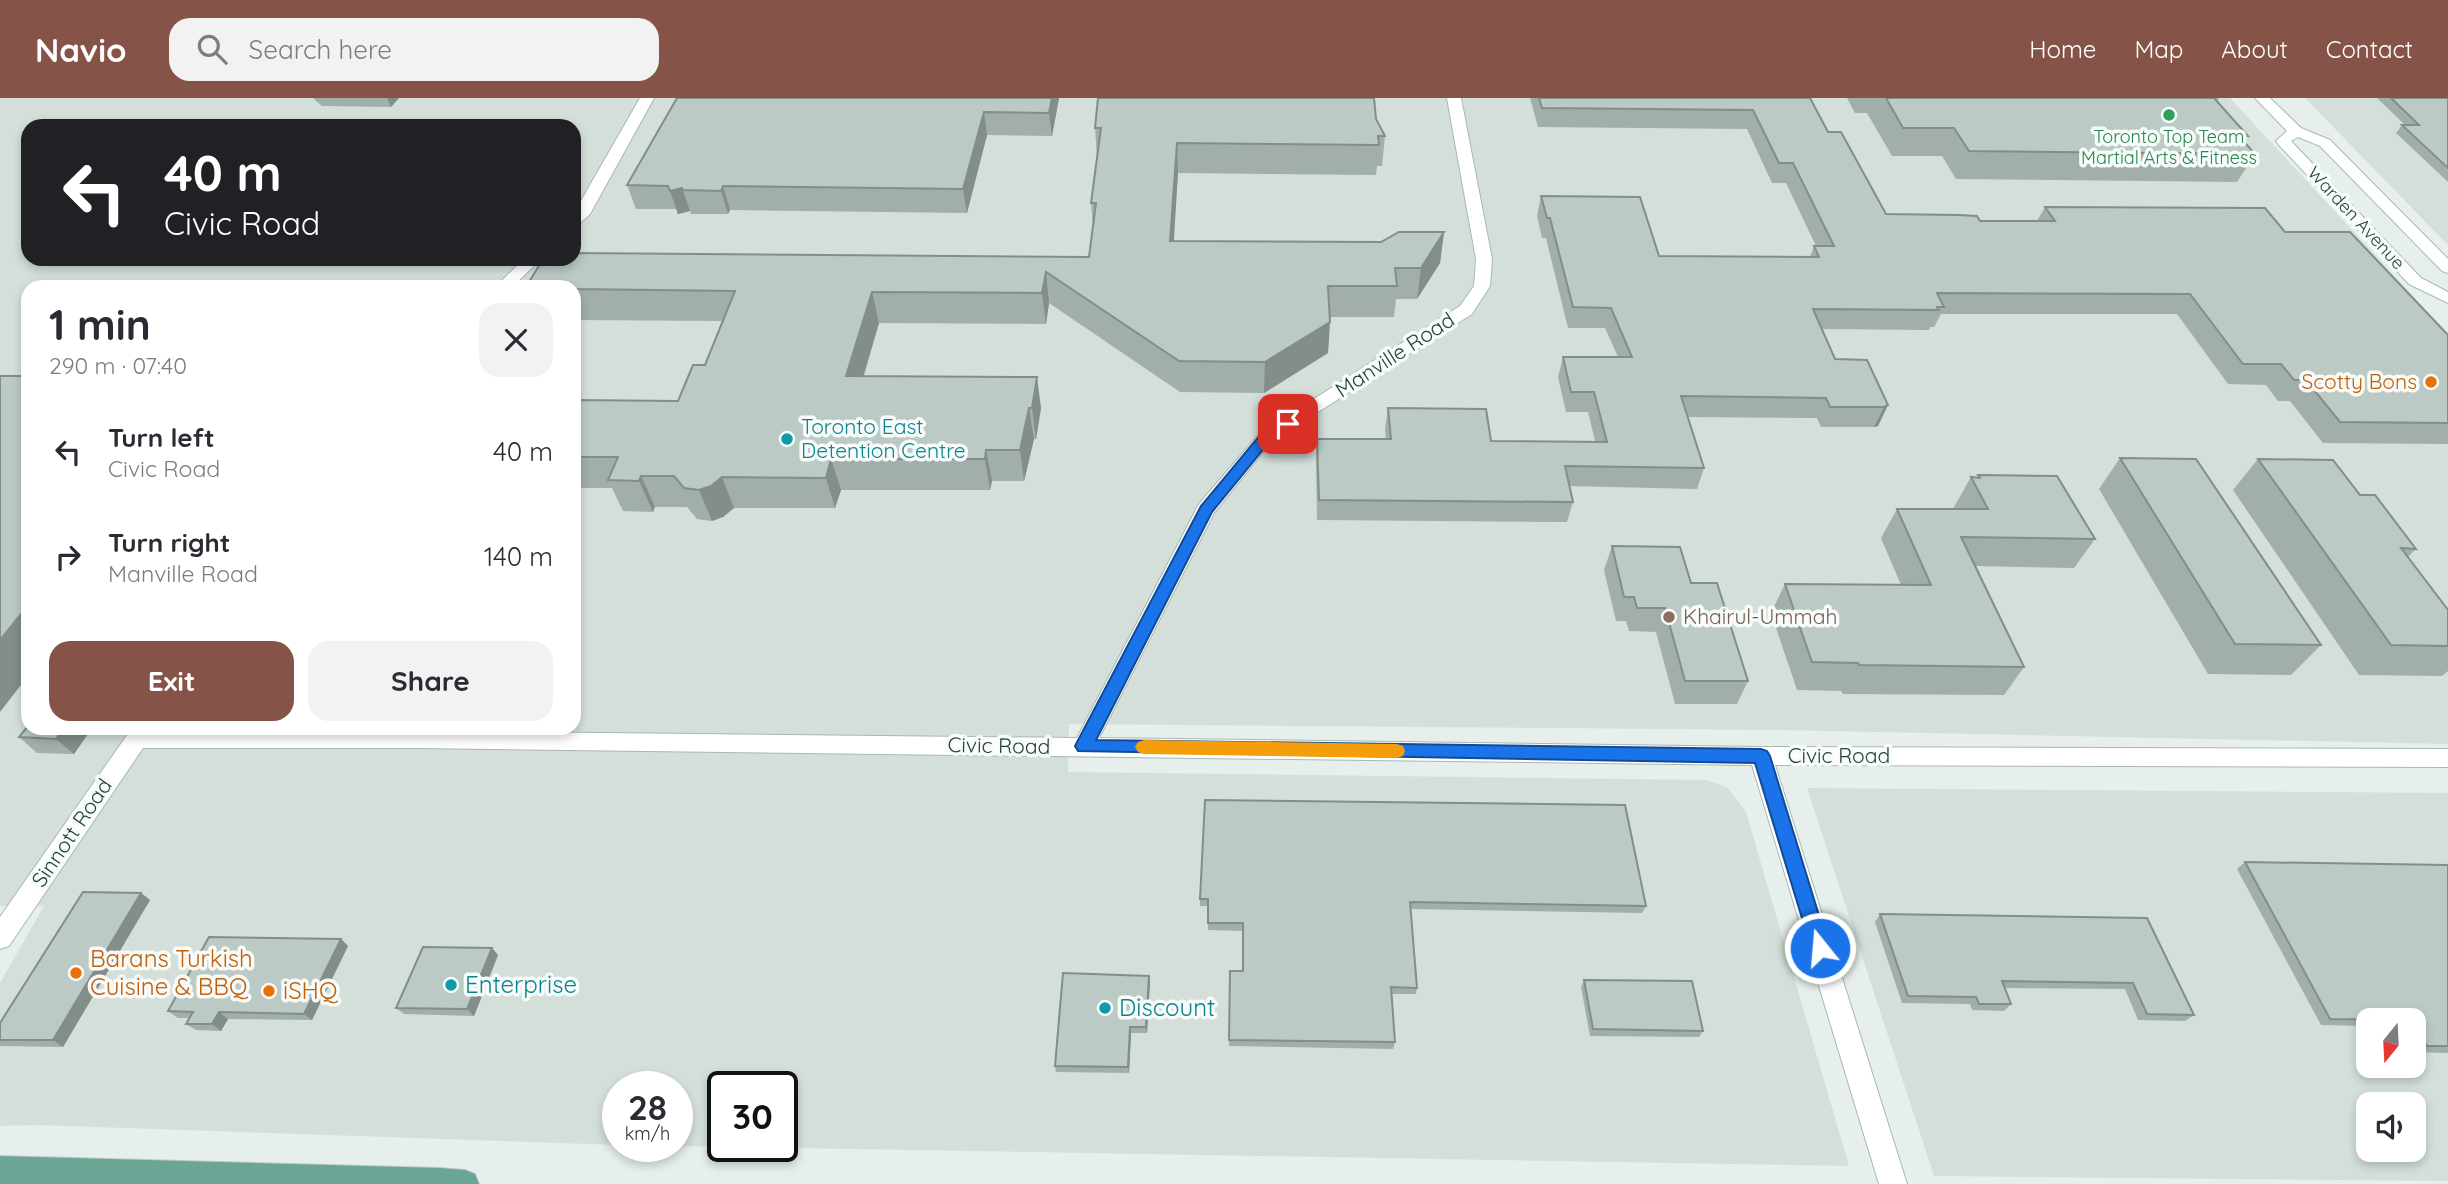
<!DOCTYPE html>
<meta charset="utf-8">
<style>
body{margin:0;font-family:Quicksand,sans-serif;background:#f2f2f3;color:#2b2b33;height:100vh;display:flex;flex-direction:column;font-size:26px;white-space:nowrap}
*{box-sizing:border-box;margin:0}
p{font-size:23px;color:#7c7c81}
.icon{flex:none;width:38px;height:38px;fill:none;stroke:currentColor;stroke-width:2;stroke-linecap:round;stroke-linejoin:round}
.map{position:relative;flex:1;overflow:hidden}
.side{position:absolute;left:21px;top:182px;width:560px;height:455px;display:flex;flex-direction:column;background:#fff;border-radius:21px;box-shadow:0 4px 10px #0003}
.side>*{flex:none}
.hud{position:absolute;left:21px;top:21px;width:560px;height:147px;border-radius:21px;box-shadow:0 4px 10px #0003;background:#202124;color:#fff;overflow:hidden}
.needle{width:46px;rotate:198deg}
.controls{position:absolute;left:2356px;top:910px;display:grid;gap:14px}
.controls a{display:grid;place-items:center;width:70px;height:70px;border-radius:14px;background:#fff;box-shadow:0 4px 10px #0003;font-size:35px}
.speed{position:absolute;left:602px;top:973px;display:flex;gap:14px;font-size:35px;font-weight:700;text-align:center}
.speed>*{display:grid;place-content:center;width:91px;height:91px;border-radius:50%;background:#fff;box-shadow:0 4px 10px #0003;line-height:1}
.speed small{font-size:18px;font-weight:400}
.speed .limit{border:4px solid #111;border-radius:10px;background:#fff;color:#111}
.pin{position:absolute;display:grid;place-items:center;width:60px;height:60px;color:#fff;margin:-30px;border-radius:14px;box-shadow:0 4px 10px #0006}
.me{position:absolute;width:77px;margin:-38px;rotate:343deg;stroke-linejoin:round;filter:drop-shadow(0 0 5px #0008)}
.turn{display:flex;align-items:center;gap:24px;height:147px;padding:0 28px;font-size:32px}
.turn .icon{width:91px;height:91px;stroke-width:2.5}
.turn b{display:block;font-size:49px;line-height:60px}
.round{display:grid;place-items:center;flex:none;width:74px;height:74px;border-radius:21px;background:#f2f2f3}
.headline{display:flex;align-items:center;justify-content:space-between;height:119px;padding:0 28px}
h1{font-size:42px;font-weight:800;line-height:52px}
.cta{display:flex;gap:14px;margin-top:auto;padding:14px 28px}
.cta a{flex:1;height:80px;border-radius:21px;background:#855347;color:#fff;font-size:28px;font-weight:800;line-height:80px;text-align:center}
.cta a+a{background:#f2f2f3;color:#2b2b33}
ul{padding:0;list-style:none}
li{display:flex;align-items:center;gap:21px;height:105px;padding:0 28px}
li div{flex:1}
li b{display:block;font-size:26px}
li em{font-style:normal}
header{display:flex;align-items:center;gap:42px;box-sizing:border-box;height:98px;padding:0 35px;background:#855347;color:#fff}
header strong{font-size:33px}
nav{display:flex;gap:38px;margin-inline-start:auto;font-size:24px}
.search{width:490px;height:63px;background:#f2f2f3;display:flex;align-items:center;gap:18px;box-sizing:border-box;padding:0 24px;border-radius:21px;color:#7c7c81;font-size:26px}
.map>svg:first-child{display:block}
.built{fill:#d4dfda;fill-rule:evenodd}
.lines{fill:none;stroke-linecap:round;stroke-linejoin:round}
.street-casing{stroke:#a8b8b2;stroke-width:2}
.secondary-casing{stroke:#a4bbb3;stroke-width:2}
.primary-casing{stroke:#c2cac8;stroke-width:2}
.street{fill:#fff;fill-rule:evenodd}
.secondary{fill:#fff;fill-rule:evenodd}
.primary{fill:#6aa596;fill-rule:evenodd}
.wall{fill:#a1aea9}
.shaded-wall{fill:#838d89}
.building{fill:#bbcac4;stroke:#838d89;stroke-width:2}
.route{fill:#1a73e8;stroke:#114b97;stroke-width:2}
.slow{fill:#f59e0b}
.leisure-dot{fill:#2e9e5b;stroke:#f7fbf9;stroke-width:2.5}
.food-dot{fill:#e8710a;stroke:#f7fbf9;stroke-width:2.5}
.culture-dot{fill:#0f9aa8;stroke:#f7fbf9;stroke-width:2.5}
.education-dot{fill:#8d6e63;stroke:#f7fbf9;stroke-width:2.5}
.labels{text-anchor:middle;stroke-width:7;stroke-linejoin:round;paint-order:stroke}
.far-leisure-label{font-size:18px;fill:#27864d;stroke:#f7fbf9}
.far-street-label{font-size:18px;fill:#24423a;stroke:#f7fbf9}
.street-label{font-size:21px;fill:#24423a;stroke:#f7fbf9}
.food-label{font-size:21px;fill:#c56008;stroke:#f7fbf9;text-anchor:end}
.culture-label{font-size:21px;fill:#0d838f;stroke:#f7fbf9;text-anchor:start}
.education-label{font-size:21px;fill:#785e54;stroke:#f7fbf9;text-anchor:start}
.near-food-label{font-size:24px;fill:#c56008;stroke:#f7fbf9;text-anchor:start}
.near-culture-label{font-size:24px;fill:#0d838f;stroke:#f7fbf9;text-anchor:start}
</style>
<header>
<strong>Navio</strong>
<div class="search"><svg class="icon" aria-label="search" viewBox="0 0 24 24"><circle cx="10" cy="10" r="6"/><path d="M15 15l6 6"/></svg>Search here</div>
<nav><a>Home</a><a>Map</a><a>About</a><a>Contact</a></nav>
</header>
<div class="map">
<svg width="2448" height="1086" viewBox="0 0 2448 1086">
<rect width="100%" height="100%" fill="#e6efeb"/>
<path class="built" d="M0,0H2230L2448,236V646L1778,632L1069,626L1068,674L1706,682L1727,689L1746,714L1849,1068L677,1048V989H618V1047L38,1027L0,1028V885L44,808H0ZM28,28H574V161H28ZM28,189H574V630H28ZM723,989H782V1048H723Z
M2305,0H2448V147Z
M1807,690L2448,695V1083L1934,1078ZM2368,922H2413V968H2368ZM2368,1006H2413V1052H2368Z"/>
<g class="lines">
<defs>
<path id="street" d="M640,0H654L590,116L579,126L574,128V115Z
M1447,0H1461L1492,161L1490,188L1472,216L1271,344L1214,415L1099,640L1761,649L2448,651V669L1775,667L1907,1086H1879L1752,667L418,650H143L9,848L0,851V819L132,630L1077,640L1199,406L1259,336L1460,208L1474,188L1476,161Z
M524,161H541L512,189H495Z"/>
<path id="secondary" d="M2255,0H2270L2301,30L2330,42L2448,161V175L2442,173L2320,48L2298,39L2291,43L2421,180L2448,194V205L2409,186L2278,46L2276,43L2287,33Z"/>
<path id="primary" d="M0,1058L440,1070L465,1072L475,1076L479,1086H0Z"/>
</defs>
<use href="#street" class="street-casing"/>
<use href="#secondary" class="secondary-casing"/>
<use href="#primary" class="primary-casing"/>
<use href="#street" class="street"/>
<use href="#secondary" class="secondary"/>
<use href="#primary" class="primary"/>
</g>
<path class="wall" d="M313,0H399L391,9L322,8Z
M677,0H1059L1052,38L987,37L967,115L730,112L728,116H691L690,113L678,116L676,111H636L627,87Z
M1530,0H1810L1828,34L1886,116L1980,123H2037L2045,109L2285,134L2448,237V346L2323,345L2290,303H2278L2266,287L2228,286L2177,216H1941L1934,229H1930L1929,232L1822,231L1835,261L1888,307L1878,328L1874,329H1821L1817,320L1687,319L1704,370L1697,391L1569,388L1573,404L1567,424L1317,422L1316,361L1317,341H1386L1385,331L1388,310L1491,343H1595L1588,314H1566L1558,279L1563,259H1618L1605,230H1568L1546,140H1542L1537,118L1541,98L1659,158L1810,159L1814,148H1816L1786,85H1772L1747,31L1538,29Z
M1847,0H2219L2217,3L2248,38L2244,44L2255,56L2237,84L1956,81L1942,58H1892L1867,15H1855Z
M2377,0H2448V84L2396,35L2402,27H2405Z
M1376,21L1385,38L1382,68H1377L1376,77L1178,75L1173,143L1381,144L1444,134L1440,165L1417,201H1396L1394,219H1330L1328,255L1264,295L1180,294L1049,205L1046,226L879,225L864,278L1041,310L1036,341H1034L1024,383H992L990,392H841L835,410H734L723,419L712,423L697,421L687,409H655L653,414L623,413L612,390H574V302L678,303L705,267L723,223L574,222V189L1089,159L1093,129L1091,105L1097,60L1095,30Z
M2120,360L2321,547L2291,577L2208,576L2099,391Z
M2258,361L2360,397L2416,451L2408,459L2448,512V573L2442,578L2359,577L2233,392Z
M1978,377L2095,441L2074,470L1976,468L2024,569L2004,597L1843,596L1841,593L1797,592L1771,515L1785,486L1901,487L1881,440L1897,411H1955L1954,409L1971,379H1977Z
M1612,448L1691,485L1748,583L1737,606H1675L1656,534L1629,533L1626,523H1616L1604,472Z
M92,630L74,656L37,655L19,639Z
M2245,764L2448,767V955L2416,954L2413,950V922H2368V928L2321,927L2237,771Z
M141,795L150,802L63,949L0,948V925Z
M1200,801L1646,808L1642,815L1410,811L1417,890L1416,896H1391L1395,944L1393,951L1229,948L1230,873H1242L1243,833L1208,832V808H1200Z
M1880,816L2147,820L2194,917L2185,923L2138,922L2125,891L2005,890L2011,906L2004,913L1972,912L1970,906L1902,905L1875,824Z
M341,841L348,848L312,922L228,921L221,933L196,932L186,926L189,920H178L168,913Z
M492,850L498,857L474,918L404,916L396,910Z
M1584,882L1703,933L1699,939L1590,938L1581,889Z
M1150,884L1147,935H1131L1129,975L1056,974L1055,968Z"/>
<path class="shaded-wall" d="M387,0H399L391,9Z
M1052,0H1059L1052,38L1049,15Z
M984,14L987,37L967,115L963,91Z
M1177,45L1178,75L1172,173L1170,143Z
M723,88L730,112L728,116L721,93Z
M682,90L690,113L678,116L670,93Z
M1444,134L1440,165L1417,201L1421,170Z
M1046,174L1049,205L1046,226L1042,195Z
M872,194L879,225L854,309L846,278Z
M1330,224L1328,255L1264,295L1265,264Z
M1037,279L1041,310L1036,341L1032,310Z
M1888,307L1878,328L1874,329L1884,309Z
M1029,310L1034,341L1024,383L1020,352Z
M986,352L992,383L990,392L985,361Z
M831,361L841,392L835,410L826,380Z
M641,378L655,409L653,414L639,383Z
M722,379L734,410L723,419L712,423L699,392Z
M28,507V578L0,614V542Z
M64,630H92L74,656L56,641Z
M141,795L150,802L63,949L53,942Z
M341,841L348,848L312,922L304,916Z
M492,850L498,857L474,918L467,911Z
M1149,878L1150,884L1147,935L1146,929Z
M219,914L228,921L221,933L212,926Z
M1130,929L1131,935L1129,975L1128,969Z"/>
<path class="building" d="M677,0H1052L1049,15L984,14L963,91L723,88L721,93L683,92L682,90L670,93L668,88L627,87Z
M1098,0H1374L1376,21L1385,38H1378L1379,47L1177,45L1170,143L1381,144L1399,134H1444L1421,170H1395L1397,188H1328L1330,224L1265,264L1179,263L1046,174L1042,195L872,194L846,278L1037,279L1032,310H1029L1020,352H986L985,361H831L826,380L722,379L711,388L699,392L684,390L674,378H641L639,383L608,382L618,359H574V302L678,303L693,267H705L735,193L574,191V189H526L543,161H574V155L1089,159L1096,105H1091L1101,30H1095Z
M1539,0H1810L1828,34H1841L1886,116L1958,117L1977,118L1980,123H2055L2045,109L2265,110L2285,134H2350L2448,237V325L2340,324L2306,282H2294L2281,266H2243L2190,196L1937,195L1944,209H1937L1939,212L1813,211L1835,261L1867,262L1888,307L1884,309H1830L1826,300L1681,298L1704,370L1565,368L1573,404L1319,402L1317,341H1391L1388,310L1486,311L1491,343L1607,344L1594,294H1571L1563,259H1632L1611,210L1573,209L1550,120H1547L1541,98L1640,99L1659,158L1819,159L1814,148H1834L1793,65H1779L1753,12L1542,10Z
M1886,0H2214L2248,38L2238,37L2255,56L1969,53L1954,30H1903Z
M2391,0H2448V70L2402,27H2419Z
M0,278H28V507L0,542Z
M2120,360L2196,361L2321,547L2235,546Z
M2258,361L2333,362L2360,397H2375L2416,451L2401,450L2448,512V548L2391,547Z
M1978,377L2057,378L2095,441L1961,439L2024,569L1859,567L1858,565L1812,564L1785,486L1931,487L1897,411H1988L1971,379L1980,380Z
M1612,448L1680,449L1691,485H1717L1748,583H1685L1665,510H1637L1634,499H1624Z
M28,628V630H64L56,641L19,639Z
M1205,702L1625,707L1646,808L1410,804L1417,890L1391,889L1395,944L1229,942L1230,873H1243V825H1208V801H1200Z
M2245,764L2448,767V948H2427L2413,925V922L2330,921Z
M83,794L141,795L53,942H0V925Z
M1880,816L2147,820L2194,917L2147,916L2133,885L2002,883L2011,906H1979L1976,899L1908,898Z
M209,839L341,841L304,916L219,914L212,926H186L193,914L168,913Z
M423,849L492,850L467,911L396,910Z
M1063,875L1149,878L1146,929H1130L1128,969L1055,968Z
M1584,882L1692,883L1703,933L1593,931Z"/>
<path class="route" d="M1288,321L1293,322V329L1270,343L1212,414L1096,642L1761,651L1767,653L1770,658L1829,850L1827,856L1820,858L1813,856L1811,850L1755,665L1078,653L1075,648L1201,408L1260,337Z"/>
<path class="slow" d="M1144,642L1397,646L1403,648L1405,653L1403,658L1397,660L1144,656L1138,654L1135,649L1138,644Z"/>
<circle class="leisure-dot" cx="2169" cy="17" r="7"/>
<g class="food-dot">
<circle cx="2431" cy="284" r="7"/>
<circle cx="76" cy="875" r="7"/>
<circle cx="269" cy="893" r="7"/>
</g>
<g class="culture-dot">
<circle cx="787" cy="341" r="7"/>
<circle cx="451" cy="887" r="7"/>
<circle cx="1105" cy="910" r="7"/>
</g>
<circle class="education-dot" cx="1669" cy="519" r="7"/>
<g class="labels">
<g class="far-leisure-label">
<text x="2169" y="45">Toronto Top Team<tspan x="2169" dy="21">Martial Arts &amp; Fitness</tspan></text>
</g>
<g class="far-street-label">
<text transform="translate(2356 120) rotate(47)" y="6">Warden Avenue</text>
</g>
<g class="street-label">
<text transform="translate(1395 257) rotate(-33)" y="7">Manville Road</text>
<text transform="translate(999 648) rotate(1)" y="7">Civic Road</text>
<text x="1839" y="665">Civic Road</text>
<text transform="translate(72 735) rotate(-56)" y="7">Sinnott Road</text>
</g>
<g class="food-label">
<text x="2417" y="291">Scotty Bons</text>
</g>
<g class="culture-label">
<text x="801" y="336">Toronto East<tspan x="801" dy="24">Detention Centre</tspan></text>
</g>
<g class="education-label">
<text x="1683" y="526">Khairul-Ummah</text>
</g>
<g class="near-food-label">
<text x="90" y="869">Barans Turkish<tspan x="90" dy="28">Cuisine &amp; BBQ</tspan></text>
<text x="283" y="901">iSHQ</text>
</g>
<g class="near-culture-label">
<text x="465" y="895">Enterprise</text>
<text x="1119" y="918">Discount</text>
</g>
</g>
</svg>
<div class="controls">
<a><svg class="needle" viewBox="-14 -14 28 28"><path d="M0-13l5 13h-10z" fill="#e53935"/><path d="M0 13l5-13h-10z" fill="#7c7c81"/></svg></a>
<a><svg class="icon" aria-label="sound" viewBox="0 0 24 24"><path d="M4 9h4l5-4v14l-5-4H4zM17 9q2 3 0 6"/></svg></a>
</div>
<div class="speed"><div>28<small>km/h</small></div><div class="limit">30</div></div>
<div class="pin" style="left:1288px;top:326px;background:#d93025"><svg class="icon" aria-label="arrive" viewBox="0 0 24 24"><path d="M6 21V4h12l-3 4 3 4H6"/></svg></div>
<svg class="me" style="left:1820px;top:850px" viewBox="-20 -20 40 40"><circle r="17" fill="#1a73e8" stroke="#fff" stroke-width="3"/><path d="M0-11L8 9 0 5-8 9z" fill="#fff"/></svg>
<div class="hud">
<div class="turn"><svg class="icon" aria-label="left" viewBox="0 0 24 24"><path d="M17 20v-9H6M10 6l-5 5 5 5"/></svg><div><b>40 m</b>Civic Road</div></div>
</div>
<section class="side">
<div class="headline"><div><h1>1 min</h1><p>290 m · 07:40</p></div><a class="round"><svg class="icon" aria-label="close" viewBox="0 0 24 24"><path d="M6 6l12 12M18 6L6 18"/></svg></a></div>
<ul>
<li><svg class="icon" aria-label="left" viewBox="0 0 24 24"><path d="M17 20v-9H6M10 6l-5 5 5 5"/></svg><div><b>Turn left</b><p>Civic Road</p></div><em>40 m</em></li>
<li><svg class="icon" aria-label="right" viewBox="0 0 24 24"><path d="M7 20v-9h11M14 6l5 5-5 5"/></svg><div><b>Turn right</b><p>Manville Road</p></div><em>140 m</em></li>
</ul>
<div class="cta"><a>Exit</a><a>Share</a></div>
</section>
</div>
